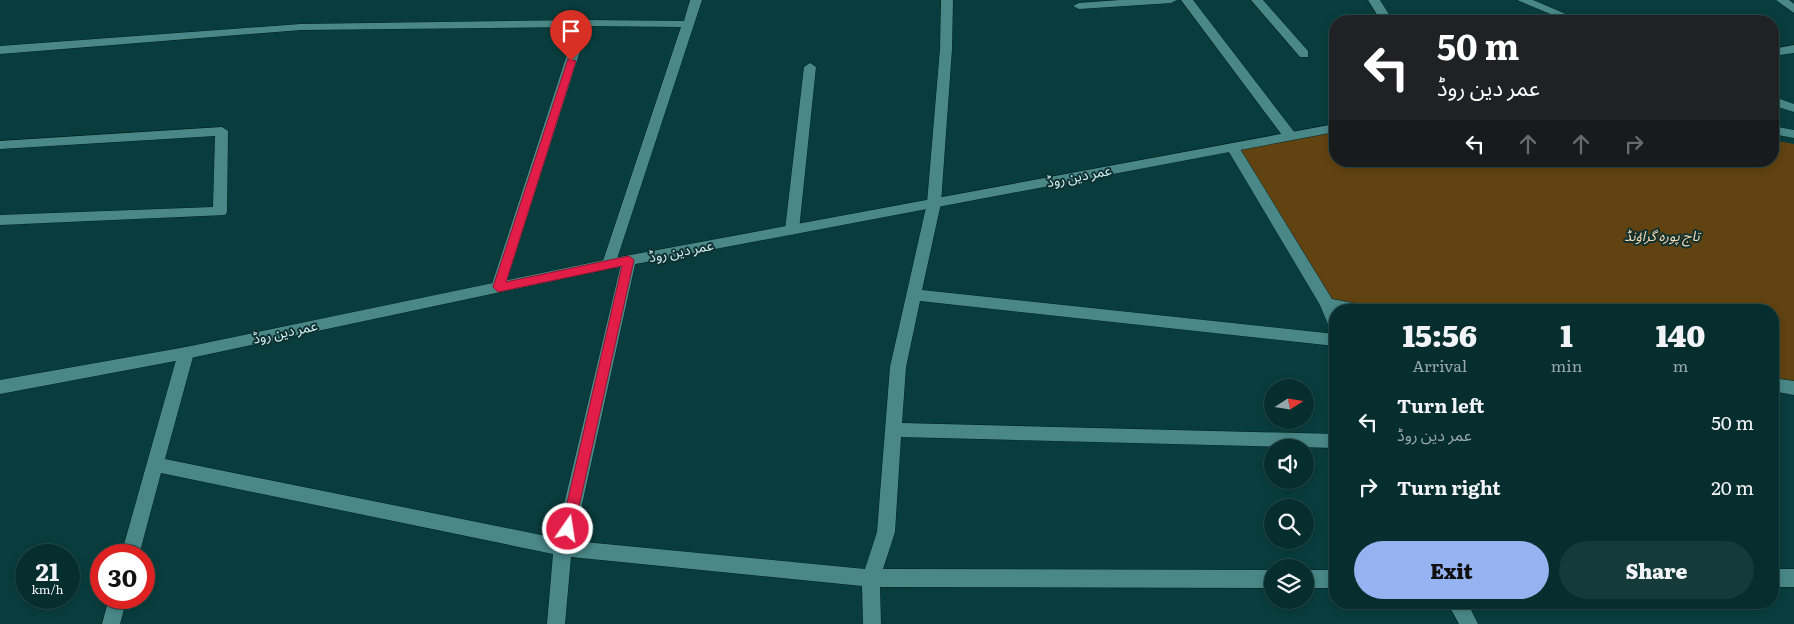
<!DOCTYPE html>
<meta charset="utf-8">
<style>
body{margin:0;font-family:Literata,"Noto Sans Arabic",serif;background:#153a3a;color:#f1f3f6;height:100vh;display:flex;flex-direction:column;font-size:19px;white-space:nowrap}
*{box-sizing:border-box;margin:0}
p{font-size:16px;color:#98a8aa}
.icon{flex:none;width:28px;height:28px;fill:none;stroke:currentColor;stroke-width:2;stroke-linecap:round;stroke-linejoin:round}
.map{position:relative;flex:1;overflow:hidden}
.sheet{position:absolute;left:1329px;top:304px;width:450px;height:305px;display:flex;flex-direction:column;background:#072e2e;border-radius:20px;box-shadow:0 2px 8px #0003,0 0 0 1px #284a4a}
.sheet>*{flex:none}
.guide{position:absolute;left:1329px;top:15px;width:450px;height:152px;border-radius:20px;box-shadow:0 2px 8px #0003,0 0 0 1px #284a4a;background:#202124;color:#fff;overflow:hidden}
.needle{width:32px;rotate:78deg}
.tools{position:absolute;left:1264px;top:379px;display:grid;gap:10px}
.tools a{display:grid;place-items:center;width:50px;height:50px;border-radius:50%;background:#072e2e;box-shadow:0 2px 8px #0003,0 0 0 1px #284a4a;font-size:25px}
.speed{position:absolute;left:15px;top:544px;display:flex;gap:10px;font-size:25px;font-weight:700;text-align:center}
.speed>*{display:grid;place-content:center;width:65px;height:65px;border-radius:50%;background:#072e2e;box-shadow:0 2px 8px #0003,0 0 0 1px #284a4a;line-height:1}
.speed small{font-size:12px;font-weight:400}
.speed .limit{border:8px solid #d22;background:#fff;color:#111}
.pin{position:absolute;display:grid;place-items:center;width:42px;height:42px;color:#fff;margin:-51px -21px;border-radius:50% 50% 50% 0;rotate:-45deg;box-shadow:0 0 5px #0007}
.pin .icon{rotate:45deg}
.me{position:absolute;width:55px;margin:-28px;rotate:13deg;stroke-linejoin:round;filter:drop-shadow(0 0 4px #0008)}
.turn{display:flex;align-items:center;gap:18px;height:105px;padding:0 25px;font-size:22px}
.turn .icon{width:65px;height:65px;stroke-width:2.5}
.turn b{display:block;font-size:35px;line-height:42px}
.lanes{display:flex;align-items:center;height:48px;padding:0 25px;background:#0003;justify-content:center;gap:25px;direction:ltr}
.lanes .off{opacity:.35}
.eta{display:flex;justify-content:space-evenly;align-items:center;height:85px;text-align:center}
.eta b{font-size:30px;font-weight:800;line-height:35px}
.button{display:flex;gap:10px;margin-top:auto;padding:10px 25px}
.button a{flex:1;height:58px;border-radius:30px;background:#95b2f1;color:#111;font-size:20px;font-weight:800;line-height:58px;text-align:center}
.button a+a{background:#153a3a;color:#f1f3f6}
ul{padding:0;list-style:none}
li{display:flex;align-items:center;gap:15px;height:65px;padding:0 25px}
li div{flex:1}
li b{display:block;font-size:19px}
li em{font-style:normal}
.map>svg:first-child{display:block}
.green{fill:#614311}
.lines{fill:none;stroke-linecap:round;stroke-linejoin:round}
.street-casing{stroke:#022;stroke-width:1}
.secondary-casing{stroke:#022;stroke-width:1}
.street{fill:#4a8888;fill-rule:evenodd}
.secondary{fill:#4a8888;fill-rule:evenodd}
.route{fill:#e11d48;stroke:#92132f}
.labels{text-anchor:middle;stroke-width:4;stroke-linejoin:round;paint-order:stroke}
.street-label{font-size:14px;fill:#d3f2f2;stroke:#0f3131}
.park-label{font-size:14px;font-style:italic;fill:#fbdaae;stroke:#0f3131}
</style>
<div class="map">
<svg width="1794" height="624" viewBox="0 0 1794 624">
<rect width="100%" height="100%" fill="#093d3d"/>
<path class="green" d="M1335,130V161H1772L1773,140L1794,144V388L1773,384L1772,310H1363L1327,304L1232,147Z"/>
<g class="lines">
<defs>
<path id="street" d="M690,0H702L614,268H604L602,264L681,27L588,26L505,287L503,291H493L491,287L576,27L301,30L0,54V46L301,24L583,20L684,21Z
M941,0H953L952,49L941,203L922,290L1335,334V346L920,301L906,367L902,423L1335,434V448L901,437L895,532L883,569L1272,570V588L880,587L881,624H863L862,586L571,557L565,624H547L553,554L161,473L139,555H121L178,353L181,349L186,347L191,349L194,353L165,459L556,538L622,260L624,256H634L636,260L574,541L865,569L877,532L890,367L927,203L940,49Z
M1120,0H1177L1171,3L1079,9L1073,6L1079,3Z
M1181,0H1193L1295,133L1296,136L1295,139H1285Z
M1251,0H1263L1308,51V57H1300Z
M1368,0H1380L1393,21H1381Z
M810,63L816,67L799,230L792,235L785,230L804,67Z
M222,127L228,131L227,212L225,215L0,225V215L213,207L215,136L0,149V141Z
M1232,143L1237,144L1332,299L1368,306L1370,310H1335V331L1330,329L1320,305L1226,147Z
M1772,378L1794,381V395L1772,391Z
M1772,569H1794V587H1772Z
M1305,570H1335V588H1305Z
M109,598H127L120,624H102Z
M1447,602H1467L1478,624H1459Z"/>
<path id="secondary" d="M1517,0H1533L1582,21H1567Z
M1776,0H1789L1794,4V13Z
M1794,45V53L1772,56V49Z
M1772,96L1794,104V112L1772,105Z
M1335,124V132L609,269L186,359L0,394V380L186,347L609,259Z
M1772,126L1794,130V138L1772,134Z"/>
</defs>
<use href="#street" class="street-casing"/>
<use href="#secondary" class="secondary-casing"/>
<use href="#street" class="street"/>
<use href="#secondary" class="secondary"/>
</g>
<path class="route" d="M568,59L576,61L506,282L629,256L634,260L574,529L572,533L568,535L563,533L561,529L622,266L498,292L493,287Z"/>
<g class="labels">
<g class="street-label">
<text transform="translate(1079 176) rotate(-11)" y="5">عمر دین روڈ</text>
<text transform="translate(681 251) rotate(-11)" y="5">عمر دین روڈ</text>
<text transform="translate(285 332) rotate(-12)" y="5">عمر دین روڈ</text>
</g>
<g class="park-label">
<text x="1662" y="241">تاج پورہ گراؤنڈ</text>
</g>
</g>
</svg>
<div class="tools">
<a><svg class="needle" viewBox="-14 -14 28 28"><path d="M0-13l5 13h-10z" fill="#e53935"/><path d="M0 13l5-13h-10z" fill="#98a8aa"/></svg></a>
<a><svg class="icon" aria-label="sound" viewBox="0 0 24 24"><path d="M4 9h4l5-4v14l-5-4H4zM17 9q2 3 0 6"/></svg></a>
<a><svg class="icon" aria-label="search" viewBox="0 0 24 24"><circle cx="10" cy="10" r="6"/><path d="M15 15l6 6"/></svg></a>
<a><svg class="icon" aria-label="layers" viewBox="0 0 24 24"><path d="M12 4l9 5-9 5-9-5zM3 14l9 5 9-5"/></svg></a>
</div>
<div class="speed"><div>21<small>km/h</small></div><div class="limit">30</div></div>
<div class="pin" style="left:571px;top:61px;background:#d93025"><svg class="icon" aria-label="arrive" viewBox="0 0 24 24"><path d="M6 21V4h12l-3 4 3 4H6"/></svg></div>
<svg class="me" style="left:568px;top:529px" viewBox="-20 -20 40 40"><circle r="17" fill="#e11d48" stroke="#fff" stroke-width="3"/><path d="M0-11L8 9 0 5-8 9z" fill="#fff"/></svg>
<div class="guide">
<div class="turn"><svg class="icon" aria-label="left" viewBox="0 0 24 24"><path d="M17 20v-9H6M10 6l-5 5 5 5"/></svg><div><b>50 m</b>عمر دین روڈ</div></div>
<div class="lanes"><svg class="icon" aria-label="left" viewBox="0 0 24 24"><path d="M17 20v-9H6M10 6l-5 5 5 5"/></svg><svg class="icon off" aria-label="ahead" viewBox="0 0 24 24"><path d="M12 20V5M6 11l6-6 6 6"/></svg><svg class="icon off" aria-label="ahead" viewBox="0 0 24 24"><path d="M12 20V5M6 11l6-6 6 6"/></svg><svg class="icon off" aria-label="right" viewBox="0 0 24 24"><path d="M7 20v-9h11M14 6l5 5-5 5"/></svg></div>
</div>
<section class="sheet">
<div class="eta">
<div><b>15:56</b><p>Arrival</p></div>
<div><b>1</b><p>min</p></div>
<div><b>140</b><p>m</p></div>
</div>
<ul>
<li><svg class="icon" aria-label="left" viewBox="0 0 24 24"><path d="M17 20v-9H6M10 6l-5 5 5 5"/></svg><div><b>Turn left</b><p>عمر دین روڈ</p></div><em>50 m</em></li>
<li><svg class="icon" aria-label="right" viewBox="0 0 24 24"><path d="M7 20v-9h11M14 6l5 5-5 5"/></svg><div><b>Turn right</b></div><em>20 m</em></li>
</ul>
<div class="button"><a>Exit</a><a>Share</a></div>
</section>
</div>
